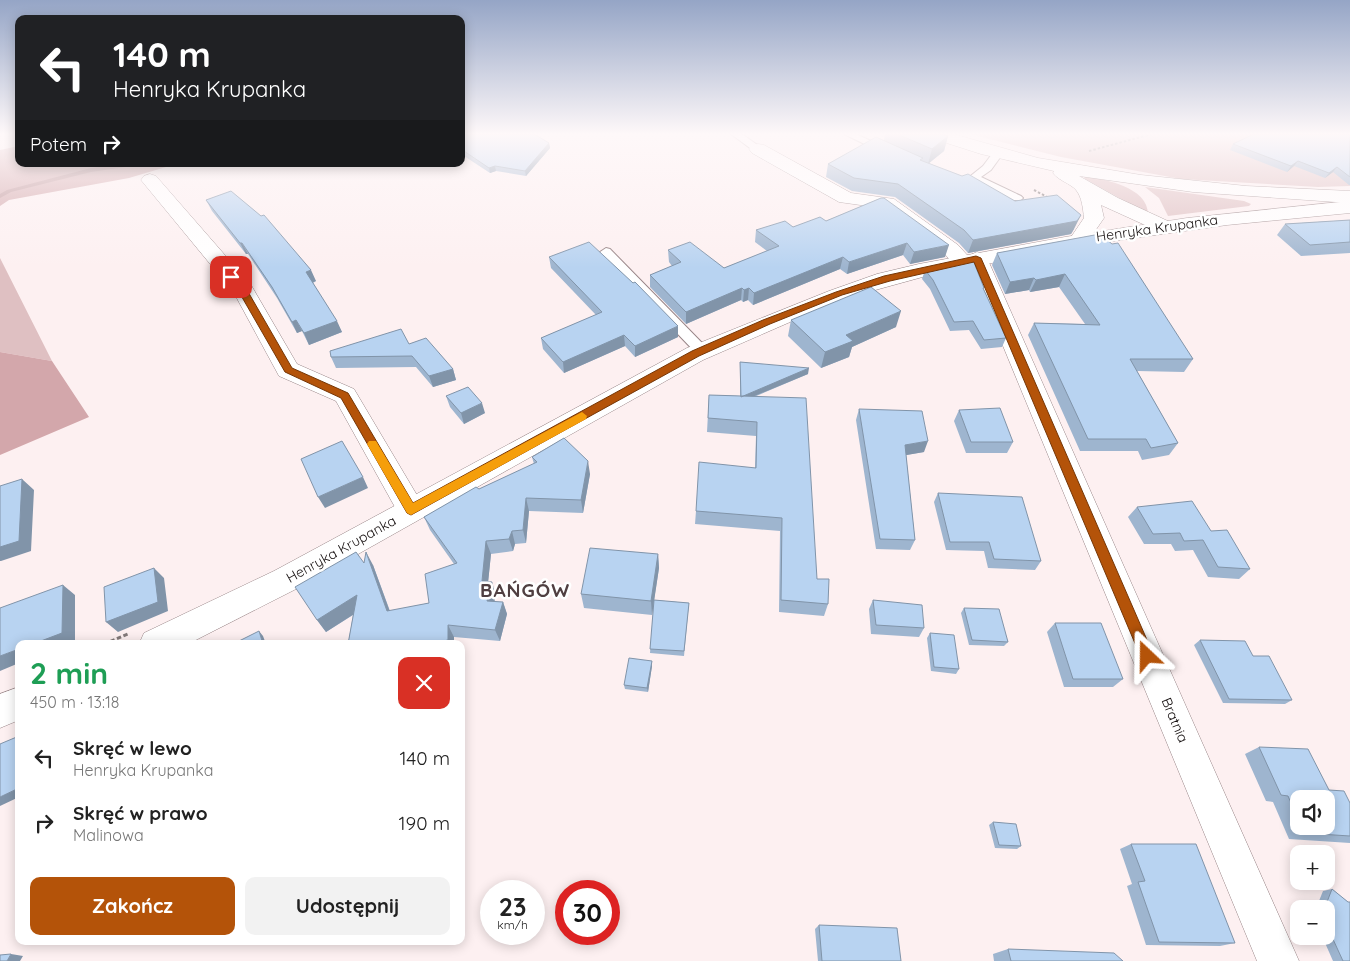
<!DOCTYPE html>
<html lang="pl">
<meta charset="utf-8">
<style>
body{margin:0;font-family:Quicksand,sans-serif;background:#f2f2f2;color:#222;height:100vh;display:flex;flex-direction:column;font-size:19px;white-space:nowrap}
*{box-sizing:border-box;margin:0}
p{font-size:16px;color:#767676}
.icon{flex:none;width:28px;height:28px;fill:none;stroke:currentColor;stroke-width:2;stroke-linecap:round;stroke-linejoin:round}
.map{position:relative;flex:1;overflow:hidden}
.sheet{position:absolute;left:15px;top:640px;width:450px;height:305px;display:flex;flex-direction:column;background:#fff;border-radius:10px;box-shadow:0 2px 12px #0003}
.sheet>*{flex:none}
.guide{position:absolute;left:15px;top:15px;width:450px;height:152px;border-radius:10px;box-shadow:0 2px 12px #0003;background:#202124;color:#fff;overflow:hidden}
.tools{position:absolute;left:1290px;top:790px;display:grid;gap:10px}
.tools a{display:grid;place-items:center;width:45px;height:45px;border-radius:10px;background:#fff;box-shadow:0 2px 12px #0003;font-size:25px}
.speed{position:absolute;left:480px;top:880px;display:flex;gap:10px;font-size:25px;font-weight:700;text-align:center}
.speed>*{display:grid;place-content:center;width:65px;height:65px;border-radius:50%;background:#fff;box-shadow:0 2px 12px #0003;line-height:1}
.speed small{font-size:12px;font-weight:400}
.speed .limit{border:8px solid #d22;background:#fff;color:#111}
.pin{position:absolute;display:grid;place-items:center;width:42px;height:42px;color:#fff;margin:-21px;border-radius:10px;box-shadow:0 2px 8px #0006}
.me{position:absolute;width:55px;margin:-28px;rotate:337deg;stroke-linejoin:round;filter:drop-shadow(0 0 4px #0008)}
.turn{display:flex;align-items:center;gap:18px;height:105px;padding:0 15px;font-size:22px}
.turn .icon{width:65px;height:65px;stroke-width:2.5}
.turn b{display:block;font-size:35px;line-height:42px}
.then{display:flex;align-items:center;height:48px;padding:0 15px;background:#0003;gap:10px;font-size:19px}
.round{display:grid;place-items:center;flex:none;width:52px;height:52px;border-radius:10px;background:#f2f2f2}
.head{display:flex;align-items:center;justify-content:space-between;height:85px;padding:0 15px}
h1{font-size:30px;font-weight:800;line-height:38px;color:#1e9e55}
.action{display:flex;gap:10px;margin-top:auto;padding:10px 15px}
.action a{flex:1;height:58px;border-radius:10px;background:#b45309;color:#fff;font-size:20px;font-weight:800;line-height:58px;text-align:center}
.action a+a{background:#f2f2f2;color:#222}
ul{padding:0;list-style:none}
li{display:flex;align-items:center;gap:15px;height:65px;padding:0 15px}
li div{flex:1}
li b{display:block;font-size:19px}
li em{font-style:normal}
.map>svg:first-child{display:block}
.green{fill:#dfc0c2}
.forest{fill:#d3a7ab}
.lines{fill:none;stroke-linecap:round;stroke-linejoin:round}
.stream{fill:#ba8f93;fill-rule:evenodd}
.lane-casing{stroke:#988587;stroke-width:2}
.street-casing{stroke:#988587;stroke-width:1}
.secondary-casing{stroke:#988587;stroke-width:1}
.primary-casing{stroke:#988587;stroke-width:1}
.path-far1{stroke:#837a7a;stroke-width:2;stroke-dasharray:2.5 2;stroke-linecap:butt}
.path{stroke:#837a7a;stroke-width:3;stroke-dasharray:4.5 2.5;stroke-linecap:butt}
.lane{fill:#fff;fill-rule:evenodd}
.street{fill:#fff;fill-rule:evenodd}
.secondary{fill:#fff;fill-rule:evenodd}
.primary{fill:#fff;fill-rule:evenodd}
.wall{fill:#9eb5cf;fill-rule:evenodd}
.shaded-wall{fill:#8194a9}
.building{fill:#b8d3f1;stroke:#8194a9}
.route{fill:#b45309;stroke:#753606}
.slow{fill:#f59e0b}
.labels{text-anchor:middle;stroke-width:5;stroke-linejoin:round;paint-order:stroke}
.street-label{font-size:14px;fill:#181212;stroke:#fff}
.district-label{font-size:19px;font-weight:bold;letter-spacing:1px;fill:#503f41;stroke:#fff}
</style>
<div class="map">
<svg width="1350" height="961" viewBox="0 0 1350 961">
<rect width="100%" height="100%" fill="#fdf0f1"/>
<path class="green" d="M970,134H1350V186L1318,187L1181,179L1061,157Z
M1084,176C1104,179 1148,187 1148,214L1085,179Z
M1145,187L1244,201L1251,204L1249,206L1168,216L1159,198Z
M0,258L52,361L0,352Z"/>
<path class="forest" d="M19,146V164H176L129,178L9,200L0,206V150Z
M0,352L52,361L89,417L0,455Z"/>
<g class="lines">
<path class="stream" d="M122,164H135L132,166L91,172L11,192L0,198V194L7,190L91,168Z"/>
<defs>
<path id="lane" d="M731,134H742L763,149L762,151H754Z
M844,134H856L892,151L887,154L883,153Z
M999,149L1004,152L991,170L981,177L1021,196L1023,198L1021,200H1013L968,178L983,166L995,150Z
M606,248L610,249L707,348L709,351L707,354H697L602,255L600,252Z"/>
<path id="street" d="M758,144L764,145L851,193L894,199L958,245L968,256L977,252L984,254L987,258L1299,961H1257L970,266L962,268L955,266L944,253L882,208L839,202L752,153L749,149L752,145Z
M150,174L156,176L251,285L297,364L354,389L421,502L425,510L421,518L411,521L401,518L336,401L279,376L234,293L141,180L144,176Z"/>
<path id="secondary" d="M929,134H953L1038,158L1141,175L1246,186L1350,191V203L1193,192L1079,176L1118,198L1170,222L1173,226L1170,230L1163,232L1156,230L1101,205L1104,218L1086,244L1079,246L1072,244L1069,240L1084,218C1083,209 1082,197 1076,190C1070,183 1059,181 1053,173L1054,171L981,154L931,138Z"/>
<path id="primary" d="M1350,201V213L1227,225L1106,242L937,273L868,292L797,319L703,360L296,589L188,644H139L144,633L274,571L687,348L829,291L877,274L919,264L1065,237L1187,218Z
M19,687V720L0,728V694Z"/>
</defs>
<use href="#lane" class="lane-casing"/>
<use href="#street" class="street-casing"/>
<use href="#secondary" class="secondary-casing"/>
<use href="#primary" class="primary-casing"/>
<path class="path-far1" d="M1089,151L1152,134
M1034,190L1049,198"/>
<path class="path" d="M104,644L128,634"/>
<use href="#lane" class="lane"/>
<use href="#street" class="street"/>
<use href="#secondary" class="secondary"/>
<use href="#primary" class="primary"/>
</g>
<path class="wall" d="M461,134L549,143L550,148L526,176L496,171L490,173L461,154Z
M885,134H941L948,136L944,151L929,163L1074,229L1071,234L968,253L959,243L895,197L852,191L826,177L828,164L884,140Z
M1350,134V185H1349L1333,172L1325,178L1294,166L1287,172L1230,150L1233,144Z
M881,198L945,257L910,264L903,255L847,274L840,269L753,305L748,300L743,302L741,300L686,324L650,287V275L672,266L669,262L668,250L724,268L767,251L755,242L756,230L793,227L826,221Z
M206,200L316,281L313,283L342,332L309,345L302,331L297,333L277,298L248,254H246L212,211Z
M1350,220V253L1301,256L1277,235L1285,224Z
M1100,234L1193,359L1184,372L1137,371L1178,443L1169,455L1142,460L1138,451H1080L1028,335L1034,323L1085,324L1059,287L1030,292L1029,290L1005,294L992,265L997,253Z
M549,257L678,337L635,357L625,346L564,373L543,349L541,338L596,315L551,268Z
M925,270L984,290L1006,338L1002,347L981,349L969,330L950,331L930,289L922,279Z
M791,320L896,327L852,347L849,357L821,368L788,336Z
M409,344L453,369L456,380L433,387L416,367L336,368L331,357Z
M740,362L808,374L754,397L817,579L828,604L824,616L779,612L780,531L695,524L696,511L755,468L756,436L707,432L709,395L740,396Z
M446,396L485,413L464,424L450,407Z
M859,409L924,452L906,455L915,540L910,550L876,549L856,420Z
M959,410L1013,442L1007,453H966L954,421Z
M532,457L590,474L583,513L529,511L526,543L515,544L513,551L491,554L488,582L496,594L494,602H503L507,614L500,641L454,637V644H348L353,615L326,632L317,620L364,563L373,565L390,611L429,603L454,564L430,530L424,517L479,489L534,464Z
M938,493L1041,561L1035,570L988,568L984,551L946,550L934,502Z
M1137,507L1211,531L1250,569L1239,579L1208,577L1193,550L1175,551L1171,544H1144L1128,517Z
M658,554L659,568L654,600L689,603L684,656L650,653L654,602L652,615L584,608L581,594Z
M873,600L924,628L919,637L871,634L869,609Z
M964,608L1008,642L1004,646L969,645L961,613Z
M1055,623L1123,679L1113,687H1064L1047,632Z
M930,633L959,669L956,674L931,671L927,638Z
M1200,640L1253,656L1292,700L1285,704L1223,703L1194,645Z
M652,661V666L648,692L625,689L624,685Z
M1259,747L1350,803V843L1289,839L1273,802L1266,801L1245,754ZM1299,799L1326,826H1299Z
M993,822L1021,846L1017,849L995,848L989,825Z
M1131,844L1235,943L1220,946L1146,945L1127,886L1132,884L1120,849Z
M1332,889L1348,902L1350,961H1333L1322,936H1326V909H1310L1307,903L1315,901H1319L1323,891Z
M819,925L901,961H818L815,929Z
M1008,949L1123,961H994L993,954Z"/>
<path class="shaded-wall" d="M948,136L944,151L928,164L932,149Z
M549,143L550,148L526,176L525,171Z
M1298,161L1294,166L1287,172L1291,166Z
M495,166L496,171L490,173L489,168Z
M1337,167L1333,172L1325,178L1329,173Z
M1081,215L1074,229L1071,234L968,253L973,240Z
M240,243H242L248,254H246Z
M907,243L903,255L847,274L849,262Z
M949,245L945,257L910,264L914,252Z
M843,257L840,269L753,305L754,293Z
M311,270L316,281L311,283L306,272Z
M1065,274L1059,287L1030,292L1036,280Z
M1034,278L1029,290L1005,294L1010,282Z
M742,288L741,300L686,324V312Z
M749,288L748,300L743,302L744,290Z
M901,311L896,327L852,347L849,357L821,368L825,352L846,335Z
M296,320L302,331L297,333L292,322Z
M337,321L342,332L309,345L304,333Z
M678,326V337L635,357V346Z
M624,335L625,346L564,373L563,362Z
M809,368L808,374L740,402L741,397Z
M453,369L456,380L433,387L429,376Z
M482,403L485,413L464,424L461,413Z
M928,441L924,452L901,456L905,445Z
M588,461L590,474L583,513L581,500Z
M363,477L368,488L325,508L318,497Z
M22,479L34,490L31,551L1,561H0V547Z
M526,498L529,511L526,543L523,530Z
M512,531L515,544L513,551L509,539Z
M486,541L491,554L487,593L482,581Z
M366,552L373,565L394,623L387,611Z
M658,554L659,568L652,615L651,601Z
M154,568L164,578L168,611L118,632L106,622Z
M492,582L496,594L492,613L487,601Z
M63,585L75,595V642L70,644H33Z
M357,595L365,607L326,632L317,620Z
M503,602L507,614L500,641L495,630Z
M448,625L454,637V644H429Z
M259,631L263,636L266,644H263Z
M19,649V663L0,671V656Z
M652,661V666L648,692L647,688Z
M19,788V797L0,806V797Z
M11,954L23,956L20,961H7Z"/>
<path class="building" d="M461,134H534L549,143L525,171L495,166L489,168L461,149V141L463,140L461,139Z
M897,134H941L948,136L932,149Z
M1254,134H1350V177L1337,167L1329,173L1298,161L1291,166L1233,144Z
M876,137L923,158L920,160L962,176L968,174L1015,201L1057,195L1081,215L1077,221L973,240L964,230L898,184L854,178L828,164Z
M231,191L261,216L264,215L311,270L306,272L337,321L304,333L296,320L292,322L272,287L242,243H240L206,200Z
M881,198H884L949,245L914,252L907,243L849,262L843,257L754,293L749,288L744,290L742,288L686,312L650,275L681,262L668,250L690,242L724,268L779,246L756,230L785,221L793,227L820,217L826,221Z
M1350,220V242L1310,245L1285,224Z
M1100,234L1112,244L1118,243L1193,359H1130L1178,443L1151,448L1146,439H1088L1034,323L1100,325L1065,274L1036,280L1034,278L1010,282L997,253Z
M589,242L633,283L635,282L678,326L635,346L624,335L563,362L541,338L602,312L549,257Z
M973,260L984,288H983L1006,338L984,340L973,321L954,322L933,280L925,270Z
M871,287L901,311L846,335L853,341L825,352L791,320Z
M401,329L409,344L426,338L453,369L429,376L412,356L331,357L330,351Z
M740,362L809,368L741,397Z
M468,387L482,403L461,413L446,396Z
M709,395L806,398L817,579H829L828,604L781,600L782,518L696,511L699,462L756,468L757,422L708,418Z
M1000,408L1013,442H971L959,410Z
M859,409L922,411L928,441L905,445L915,540L880,539Z
M564,438L588,461L581,500L526,498L523,530L512,531L509,539L486,541L482,581L492,582L487,601L503,602L495,630L448,625V640L429,644H348L357,595L317,620L295,587L356,552L364,563L366,552L387,611L429,603L425,574L457,563L424,517L476,487L479,489L537,462L532,457Z
M342,441L363,477L318,497L301,459Z
M22,479L19,541L0,547V486Z
M938,493L1022,497L1041,561L994,559L989,542H950Z
M1192,501L1211,531L1227,530L1250,569L1218,567L1203,540L1184,541L1180,533L1153,534L1137,507Z
M590,548L658,554L651,601L581,594Z
M154,568L158,602L106,622L104,587Z
M63,585L62,633L33,644H19V649L0,656V608Z
M654,600L689,603L684,651L650,649Z
M873,600L922,605L924,628L876,625Z
M964,608L999,609L1008,642L972,640Z
M1055,623H1101L1123,679H1073Z
M259,631L263,644H233Z
M930,633L954,635L959,669L934,667Z
M1200,640L1245,641L1253,656H1269L1292,700L1229,699Z
M629,658L652,661L647,688L624,685Z
M19,736V788L0,797V744Z
M1259,747L1308,749L1329,790L1344,791L1350,803V836L1304,833L1301,826H1326V799H1299V821L1288,796L1281,795Z
M993,822L1016,824L1021,846L999,845Z
M1131,844H1196L1235,943L1159,942L1138,882L1145,881Z
M1332,889L1348,902H1350V961H1343L1326,924V909H1319L1315,901L1327,902Z
M819,925L897,928L901,961H822Z
M1008,949L1114,953L1123,961H1011Z
M11,954L7,961H0V955Z"/>
<linearGradient id="sky" x2="0" y2="1"><stop stop-color="#95a5c6"/><stop offset="0.5" stop-color="#fef8f9"/><stop offset="1" stop-color="#fef8f9" stop-opacity="0"/></linearGradient>
<rect width="1350" height="268" fill="url(#sky)"/>
<path class="route" d="M976,256L981,258L1154,656L1152,660L1147,662L1142,660L974,262L890,281L842,295L770,324L699,356L411,515L407,513L341,398L285,372L239,292L227,277L228,275H234L247,290L292,368L348,393L413,503L692,351L763,320L836,292L884,276Z"/>
<path class="slow" d="M582,412L587,416L586,419L411,515L407,513L367,444L369,441H376L413,503Z"/>
<g class="labels">
<g class="street-label">
<text transform="translate(1157 228) rotate(-8)" y="5">Henryka Krupanka</text>
<text transform="translate(341 549) rotate(-29)" y="5">Henryka Krupanka</text>
<text transform="translate(1175 720) rotate(67)" y="5">Bratnia</text>
</g>
<g class="district-label">
<text x="525" y="597">BAŃGÓW</text>
</g>
</g>
</svg>
<div class="tools">
<a><svg class="icon" aria-label="sound" viewBox="0 0 24 24"><path d="M4 9h4l5-4v14l-5-4H4zM17 9q2 3 0 6"/></svg></a>
<a>+</a>
<a>−</a>
</div>
<div class="speed"><div>23<small>km/h</small></div><div class="limit">30</div></div>
<div class="pin" style="left:231px;top:277px;background:#d93025"><svg class="icon" aria-label="arrive" viewBox="0 0 24 24"><path d="M6 21V4h12l-3 4 3 4H6"/></svg></div>
<svg class="me" style="left:1147px;top:656px" viewBox="-20 -20 40 40"><path d="M0-17L14 15 0 8-14 15z" fill="#b45309" stroke="#fff" stroke-width="4"/></svg>
<div class="guide">
<div class="turn"><svg class="icon" aria-label="left" viewBox="0 0 24 24"><path d="M17 20v-9H6M10 6l-5 5 5 5"/></svg><div><b>140 m</b>Henryka Krupanka</div></div>
<div class="then">Potem<svg class="icon" aria-label="right" viewBox="0 0 24 24"><path d="M7 20v-9h11M14 6l5 5-5 5"/></svg></div>
</div>
<section class="sheet">
<div class="head"><div><h1>2 min</h1><p>450 m · 13:18</p></div><a class="round" style="background:#d93025;color:#fff"><svg class="icon" aria-label="close" viewBox="0 0 24 24"><path d="M6 6l12 12M18 6L6 18"/></svg></a></div>
<ul>
<li><svg class="icon" aria-label="left" viewBox="0 0 24 24"><path d="M17 20v-9H6M10 6l-5 5 5 5"/></svg><div><b>Skręć w lewo</b><p>Henryka Krupanka</p></div><em>140 m</em></li>
<li><svg class="icon" aria-label="right" viewBox="0 0 24 24"><path d="M7 20v-9h11M14 6l5 5-5 5"/></svg><div><b>Skręć w prawo</b><p>Malinowa</p></div><em>190 m</em></li>
</ul>
<div class="action"><a>Zakończ</a><a>Udostępnij</a></div>
</section>
</div>
